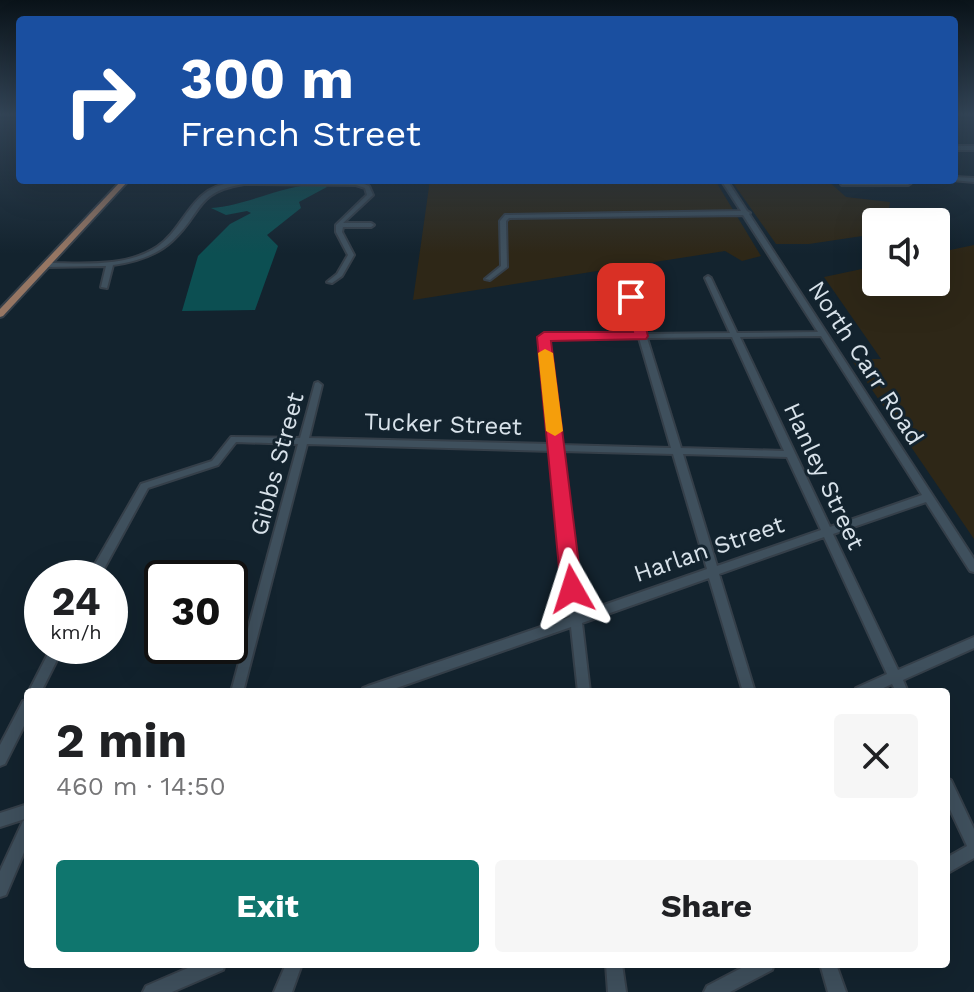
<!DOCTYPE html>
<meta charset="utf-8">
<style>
body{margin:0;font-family:"Work Sans",sans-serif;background:#f6f6f6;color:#202124;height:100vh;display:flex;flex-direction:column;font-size:30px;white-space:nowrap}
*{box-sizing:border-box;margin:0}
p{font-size:26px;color:#757577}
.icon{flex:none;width:44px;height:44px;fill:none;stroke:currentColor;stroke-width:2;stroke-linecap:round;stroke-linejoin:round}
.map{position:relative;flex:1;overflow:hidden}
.drawer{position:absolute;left:24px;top:688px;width:926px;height:280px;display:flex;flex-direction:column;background:#fff;border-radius:8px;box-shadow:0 8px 32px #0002}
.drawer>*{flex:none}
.top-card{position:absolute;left:16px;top:16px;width:942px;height:168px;border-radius:8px;box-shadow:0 8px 32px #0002;background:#1a4fa0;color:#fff;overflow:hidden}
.fabs{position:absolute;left:862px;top:208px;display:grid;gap:16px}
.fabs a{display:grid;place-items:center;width:88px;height:88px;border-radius:8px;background:#fff;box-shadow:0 8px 32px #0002;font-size:40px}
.speed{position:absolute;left:24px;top:560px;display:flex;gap:16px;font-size:40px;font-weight:700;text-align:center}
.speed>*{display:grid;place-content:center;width:104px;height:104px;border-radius:50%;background:#fff;box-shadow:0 8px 32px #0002;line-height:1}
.speed small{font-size:20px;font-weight:400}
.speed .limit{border:4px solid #111;border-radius:12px;background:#fff;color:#111}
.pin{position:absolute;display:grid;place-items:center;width:68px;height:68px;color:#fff;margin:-34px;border-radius:16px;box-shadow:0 4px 12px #0006}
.me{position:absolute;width:88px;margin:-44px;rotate:354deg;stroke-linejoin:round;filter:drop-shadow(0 0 6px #0008)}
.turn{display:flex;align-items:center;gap:28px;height:168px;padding:0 32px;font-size:36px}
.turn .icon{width:104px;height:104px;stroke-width:2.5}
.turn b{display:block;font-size:56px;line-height:68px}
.round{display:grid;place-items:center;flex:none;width:84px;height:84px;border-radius:8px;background:#f6f6f6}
.overview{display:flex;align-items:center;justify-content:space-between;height:136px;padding:0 32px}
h1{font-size:48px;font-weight:700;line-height:60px}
.button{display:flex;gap:16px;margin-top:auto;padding:16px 32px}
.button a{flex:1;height:92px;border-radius:8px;background:#0f766e;color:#fff;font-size:32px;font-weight:700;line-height:92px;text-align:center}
.button a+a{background:#f6f6f6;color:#202124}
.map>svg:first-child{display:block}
.industrial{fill:#2e2717}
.water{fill:#0c4f52}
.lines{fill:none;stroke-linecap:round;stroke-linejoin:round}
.minor-casing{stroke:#353f49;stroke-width:4}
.major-casing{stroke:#353f49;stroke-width:4}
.minor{fill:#3f505d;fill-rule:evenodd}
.major{fill:#967663;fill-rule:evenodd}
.route{fill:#e11d48;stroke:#92132f;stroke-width:2}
.slow{fill:#f59e0b}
.labels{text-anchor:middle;stroke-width:6;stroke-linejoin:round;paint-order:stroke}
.street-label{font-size:24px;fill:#d8e2ea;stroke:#13232e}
</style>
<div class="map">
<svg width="974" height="992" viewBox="0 0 974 992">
<rect width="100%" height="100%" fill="#13232e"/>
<path class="industrial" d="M430,180H715L761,256L742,261L725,251L413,300Z
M731,180H827L846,197L890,202L888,217L882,222H876V228L869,235L809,244H776Z
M974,245V539L851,359H881L824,277L876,266V282H936V253Z"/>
<path class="water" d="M323,184L327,187L299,202L301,208L267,235L278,246L255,310L182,311L198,256L230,224L251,213L247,211L226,215L211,208C249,205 284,184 323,184Z"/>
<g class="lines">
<defs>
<path id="minor" d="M954,146H974V150H954Z
M954,177L974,178V182L952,180H954Z
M244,180L357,181L369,186L373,195L343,223H371L374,225L371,227H343L342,232L354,255L342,276L332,283L327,282L337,274L348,255L336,232V225L367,195L365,188L356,185L244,184C194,192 203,213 172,241C156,256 134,262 113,265L107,288L101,287L106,266L46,267L43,265L46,263C82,263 125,268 157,247C179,232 187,205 208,191C219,184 231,182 244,180Z
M721,180H727L747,211L750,213L749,214L974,559V572L970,571L926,502L833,534L898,670L974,637V648L903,680L908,692H896L892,684L875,692H855L856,688L887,674L824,537L719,574L755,692H743L709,578L582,623L590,692H578L571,627L385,692H362L363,688L368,686L570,617L552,451L307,444L243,692H231L298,444L236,442L218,465L148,488L99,578H87L141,484L212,461L231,437L300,438L315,383L318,382L322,385L309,438L551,444L540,337L544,335L638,334L627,297L628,295L635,297L646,334L730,333L705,278L708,276L711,278L737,333L818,332L743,215L509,218L506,221L507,267L490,280L485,279L501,266L500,221L505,215L741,211ZM821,336L922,495L830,527L740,337ZM732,337L784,451L681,448L647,338ZM639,338L671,448L561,445L548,339ZM562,451L673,454L707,569L581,613ZM683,454L787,457L821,530L717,566Z
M844,182L908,181L911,183L908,185H842L841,184Z
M52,646H64L41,692L28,693Z
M28,699V718L5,764L0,766V745L23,701Z
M946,778L951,780L974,829V858L946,874V858L967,846L946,801Z
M28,804V818L0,827V813Z
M28,819V843L6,895L0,897V871L23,821Z
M197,964H225L223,970L172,992H143L146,986Z
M286,964H302L292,992H274Z
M606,964H622L626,992H608Z
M749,964H774L772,970L730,992H704L707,986Z
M820,964H836L846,992H828Z"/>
<path id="major" d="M122,180H129L3,316L0,317V309Z"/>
</defs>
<use href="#minor" class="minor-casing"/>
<use href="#major" class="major-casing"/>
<use href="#minor" class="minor"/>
<use href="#major" class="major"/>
</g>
<linearGradient id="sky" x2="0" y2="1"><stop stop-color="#0a1319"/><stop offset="0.45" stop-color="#334557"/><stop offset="1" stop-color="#334557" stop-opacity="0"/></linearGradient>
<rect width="974" height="254" fill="url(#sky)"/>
<path class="route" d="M631,293L638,297L648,336L646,339L551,341L582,589L579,595L572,598L565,595L561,589L537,337L544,332H633L624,297Z"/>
<path class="slow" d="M545,349L553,353L563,431L555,436L546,431L538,353Z"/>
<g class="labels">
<g class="street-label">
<text transform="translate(866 363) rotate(57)" y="8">North Carr Road</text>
<text transform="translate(443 424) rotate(2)" y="8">Tucker Street</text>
<text transform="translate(277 464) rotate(-75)" y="8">Gibbs Street</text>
<text transform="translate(824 476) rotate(65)" y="8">Hanley Street</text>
<text transform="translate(709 549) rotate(-19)" y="8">Harlan Street</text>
</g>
</g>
</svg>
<div class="fabs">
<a><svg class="icon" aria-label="sound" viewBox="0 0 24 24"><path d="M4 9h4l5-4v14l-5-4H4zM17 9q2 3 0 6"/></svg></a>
</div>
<div class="speed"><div>24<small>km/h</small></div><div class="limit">30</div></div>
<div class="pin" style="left:631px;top:297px;background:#d93025"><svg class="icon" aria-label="arrive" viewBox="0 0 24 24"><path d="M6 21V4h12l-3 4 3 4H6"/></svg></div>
<svg class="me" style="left:572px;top:589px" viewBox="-20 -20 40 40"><path d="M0-17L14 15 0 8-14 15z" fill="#e11d48" stroke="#fff" stroke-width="4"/></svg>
<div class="top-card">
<div class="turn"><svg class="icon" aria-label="right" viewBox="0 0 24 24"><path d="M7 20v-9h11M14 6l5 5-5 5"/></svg><div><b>300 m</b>French Street</div></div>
</div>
<section class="drawer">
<div class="overview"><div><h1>2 min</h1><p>460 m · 14:50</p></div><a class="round"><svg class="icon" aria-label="close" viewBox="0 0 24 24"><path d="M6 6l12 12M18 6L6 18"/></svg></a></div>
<div class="button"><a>Exit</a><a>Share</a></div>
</section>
</div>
